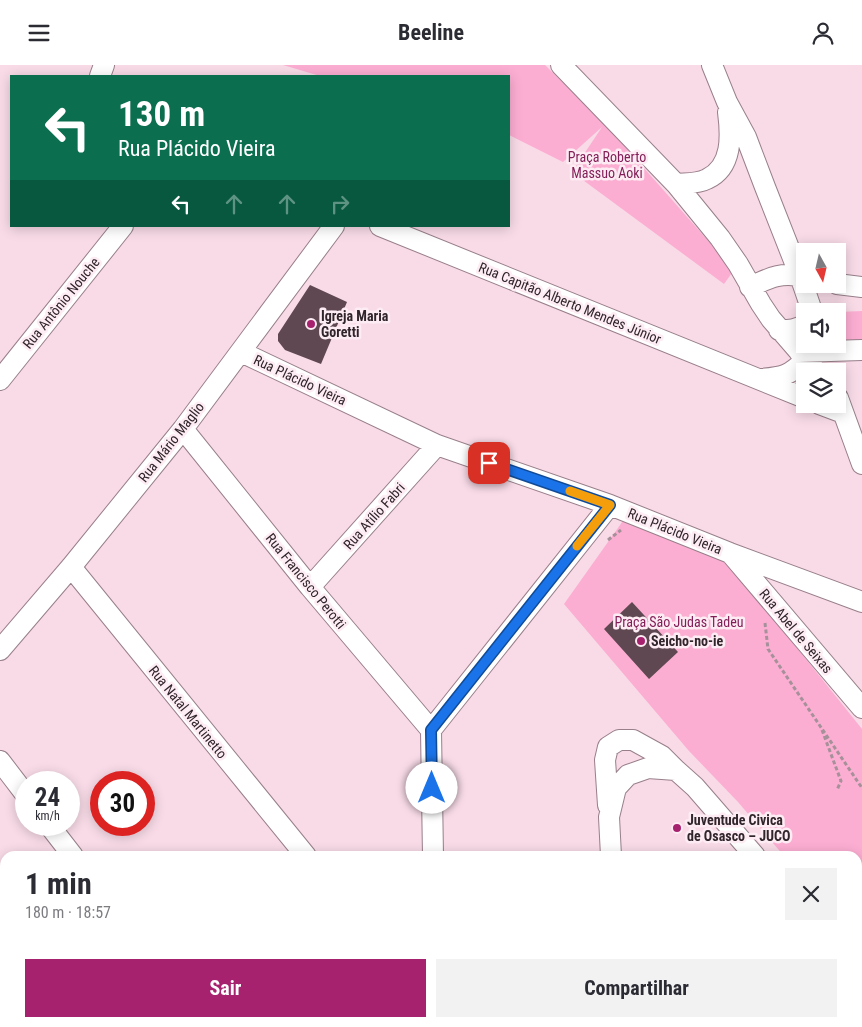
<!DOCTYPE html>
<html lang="pt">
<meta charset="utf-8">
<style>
body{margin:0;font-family:"Roboto Condensed",sans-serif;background:#f2f2f3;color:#2b2b33;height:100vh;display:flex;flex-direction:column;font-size:19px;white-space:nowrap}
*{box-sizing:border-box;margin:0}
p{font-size:16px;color:#7c7c81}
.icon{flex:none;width:28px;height:28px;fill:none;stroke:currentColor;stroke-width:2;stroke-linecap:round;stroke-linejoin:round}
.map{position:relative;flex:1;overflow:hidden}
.drawer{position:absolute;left:0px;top:786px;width:862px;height:176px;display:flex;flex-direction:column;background:#fff;border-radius:15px 15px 0 0;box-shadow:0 2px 12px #0003}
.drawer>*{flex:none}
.hud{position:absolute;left:10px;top:10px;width:500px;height:152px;border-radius:0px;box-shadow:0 2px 12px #0003;background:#0b6e4f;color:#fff;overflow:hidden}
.needle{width:32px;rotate:172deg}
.buttons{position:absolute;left:796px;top:178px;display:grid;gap:10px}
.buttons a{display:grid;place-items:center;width:50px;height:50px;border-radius:0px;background:#fff;box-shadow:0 2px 12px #0003;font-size:25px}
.speed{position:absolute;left:15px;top:706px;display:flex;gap:10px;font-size:25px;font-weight:700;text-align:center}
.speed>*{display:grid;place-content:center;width:65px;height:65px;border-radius:50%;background:#fff;box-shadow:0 2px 12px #0003;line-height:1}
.speed small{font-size:12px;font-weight:400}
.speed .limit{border:8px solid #d22;background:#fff;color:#111}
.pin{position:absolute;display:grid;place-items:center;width:42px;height:42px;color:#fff;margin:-21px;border-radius:10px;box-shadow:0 2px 8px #0006}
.me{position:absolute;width:55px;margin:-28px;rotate:0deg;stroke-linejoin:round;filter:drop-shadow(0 0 4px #0008)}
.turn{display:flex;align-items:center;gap:18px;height:105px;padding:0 25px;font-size:22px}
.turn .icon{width:65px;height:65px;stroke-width:2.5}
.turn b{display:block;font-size:35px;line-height:42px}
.lanes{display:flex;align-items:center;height:48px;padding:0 25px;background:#0003;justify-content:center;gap:25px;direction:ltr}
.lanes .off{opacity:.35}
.round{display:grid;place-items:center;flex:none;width:52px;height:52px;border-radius:0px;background:#f2f2f3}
.head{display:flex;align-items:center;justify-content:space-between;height:85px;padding:0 25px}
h1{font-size:30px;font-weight:700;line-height:38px}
.primary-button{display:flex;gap:10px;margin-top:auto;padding:10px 25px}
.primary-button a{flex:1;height:58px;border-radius:0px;background:#a6226f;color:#fff;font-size:20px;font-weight:700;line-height:58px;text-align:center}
.primary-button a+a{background:#f2f2f3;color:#2b2b33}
header{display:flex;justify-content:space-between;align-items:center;height:65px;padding:0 25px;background:#fff;font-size:22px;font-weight:700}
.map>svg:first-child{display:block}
.green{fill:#fcaed2}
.building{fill:#5f4852}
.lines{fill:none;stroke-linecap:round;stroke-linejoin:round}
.street-casing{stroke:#987f8a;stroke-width:22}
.path{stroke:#a6919a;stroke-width:3;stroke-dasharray:4 2.5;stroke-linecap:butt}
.street{stroke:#fff;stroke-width:20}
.route-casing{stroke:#114b97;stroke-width:12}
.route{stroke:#1a73e8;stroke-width:9}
.slow{stroke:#f59e0b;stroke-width:9}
.poi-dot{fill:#a6226f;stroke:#fdecf3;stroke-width:2}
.labels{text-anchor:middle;stroke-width:5;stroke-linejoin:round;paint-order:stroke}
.park-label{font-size:14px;fill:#831f58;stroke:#fdecf3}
.street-label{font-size:14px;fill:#30252a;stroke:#fdecf3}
.poi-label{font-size:14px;font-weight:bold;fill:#30252a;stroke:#fdecf3;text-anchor:start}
</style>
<header><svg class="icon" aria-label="menu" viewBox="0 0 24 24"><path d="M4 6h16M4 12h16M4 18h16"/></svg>Beeline<svg class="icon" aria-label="person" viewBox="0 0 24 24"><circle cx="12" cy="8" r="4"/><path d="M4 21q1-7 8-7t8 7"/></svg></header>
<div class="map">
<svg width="862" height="962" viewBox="0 0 862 962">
<rect width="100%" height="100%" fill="#f8dbe7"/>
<path class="green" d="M283,0H545L605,59L734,205L724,219L572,107L602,62L563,97L509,70V11H320Z
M862,246V281L838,279V247Z
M625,453L724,492L862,664V878L858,875V791H784L738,737L689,686L564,539Z"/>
<path class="building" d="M310,220L347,237L321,299L285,285L278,276V269Z
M632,537L678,587L649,614L604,564Z"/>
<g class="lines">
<defs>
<path id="street" d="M561,0L676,119L720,173L738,199L761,239L771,254L816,306
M712,0L727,37L746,72L765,122L800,211L812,246
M100,11L104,0
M676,119C686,118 698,119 707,114C733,102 731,70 728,47
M380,161L805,333
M837,219L862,222
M750,222C771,212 781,207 805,212
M779,265C789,265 797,265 805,259
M241,287L437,380L610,440L730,488L862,537
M799,287L862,285
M761,314C783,312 789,311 805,295
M0,315L123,161
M838,333L862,399
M819,339L843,348
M183,364L310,522L431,665
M732,490L862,643
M71,502L306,791
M310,522L437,380
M0,585L71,502L183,364L334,161
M0,696L26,730
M608,740L605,695L608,682L619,675H633L662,691L676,705
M49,760L73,791
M433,791L431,665L610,440
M611,791L609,752L616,723L628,710L648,703L676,705L695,722L755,791
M858,906L862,910
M200,958L203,962
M635,958L639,962
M228,962L231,958
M435,962V958
M611,962V958"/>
</defs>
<use href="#street" class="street-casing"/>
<path class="path" d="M608,475L621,465
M765,558L768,584L862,723
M822,665L841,716L837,725
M0,877L5,883
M858,877H862
M68,958L72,962"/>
<use href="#street" class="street"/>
</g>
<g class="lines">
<defs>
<path id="route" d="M432,723L431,665L610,440L489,398"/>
</defs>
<use href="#route" class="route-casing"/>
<use href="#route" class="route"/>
<path class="slow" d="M570,426L610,440L577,481"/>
</g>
<g class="poi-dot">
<circle cx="311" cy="259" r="5"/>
<circle cx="641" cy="576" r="5"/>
<circle cx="677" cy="763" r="5"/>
</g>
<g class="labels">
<g class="park-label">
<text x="607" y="97">Praça Roberto<tspan x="607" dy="16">Massuo Aoki</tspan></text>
<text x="679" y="562">Praça São Judas Tadeu</text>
</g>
<g class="street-label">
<text transform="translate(61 238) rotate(-51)" y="5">Rua Antônio Nouche</text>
<text transform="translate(570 238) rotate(22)" y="5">Rua Capitão Alberto Mendes Júnior</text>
<text transform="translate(300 315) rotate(25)" y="5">Rua Plácido Vieira</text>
<text transform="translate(171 377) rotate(-52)" y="5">Rua Mário Maglio</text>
<text transform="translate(374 451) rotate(-48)" y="5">Rua Atílio Fabri</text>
<text transform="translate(675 466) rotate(22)" y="5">Rua Plácido Vieira</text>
<text transform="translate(306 516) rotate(51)" y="5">Rua Francisco Perotti</text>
<text transform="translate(796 566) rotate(50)" y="5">Rua Abel de Seixas</text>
<text transform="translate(188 647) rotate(51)" y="5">Rua Natal Martinetto</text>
</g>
<g class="poi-label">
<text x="321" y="256">Igreja Maria<tspan x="321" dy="16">Goretti</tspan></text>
<text x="651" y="581">Seicho-no-ie</text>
<text x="687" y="760">Juventude Civica<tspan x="687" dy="16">de Osasco – JUCO</tspan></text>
</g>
</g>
</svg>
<div class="buttons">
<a><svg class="needle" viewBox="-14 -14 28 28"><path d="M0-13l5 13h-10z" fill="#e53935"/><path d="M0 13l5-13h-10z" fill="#7c7c81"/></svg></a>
<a><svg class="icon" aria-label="sound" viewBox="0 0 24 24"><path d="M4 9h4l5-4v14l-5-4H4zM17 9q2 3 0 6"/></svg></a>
<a><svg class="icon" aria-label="layers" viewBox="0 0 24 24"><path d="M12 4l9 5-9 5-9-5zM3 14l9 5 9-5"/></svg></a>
</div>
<div class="speed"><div>24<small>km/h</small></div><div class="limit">30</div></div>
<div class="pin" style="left:489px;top:398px;background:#d93025"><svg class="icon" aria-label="arrive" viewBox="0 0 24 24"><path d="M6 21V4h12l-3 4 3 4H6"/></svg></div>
<svg class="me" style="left:432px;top:723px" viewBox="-20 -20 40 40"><circle r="19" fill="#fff"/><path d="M0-13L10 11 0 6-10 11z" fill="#1a73e8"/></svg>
<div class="hud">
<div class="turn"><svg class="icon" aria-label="left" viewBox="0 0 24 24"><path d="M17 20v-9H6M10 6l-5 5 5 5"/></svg><div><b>130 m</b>Rua Plácido Vieira</div></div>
<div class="lanes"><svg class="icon" aria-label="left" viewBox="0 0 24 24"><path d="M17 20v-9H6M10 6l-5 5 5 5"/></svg><svg class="icon off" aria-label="ahead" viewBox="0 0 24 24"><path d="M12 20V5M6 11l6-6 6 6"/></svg><svg class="icon off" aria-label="ahead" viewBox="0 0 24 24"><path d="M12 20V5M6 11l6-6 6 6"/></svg><svg class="icon off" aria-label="right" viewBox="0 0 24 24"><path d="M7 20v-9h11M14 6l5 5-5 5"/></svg></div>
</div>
<section class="drawer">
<div class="head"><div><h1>1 min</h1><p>180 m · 18:57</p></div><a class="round"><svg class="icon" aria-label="close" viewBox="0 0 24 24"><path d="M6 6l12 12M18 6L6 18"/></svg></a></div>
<div class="primary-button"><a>Sair</a><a>Compartilhar</a></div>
</section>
</div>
